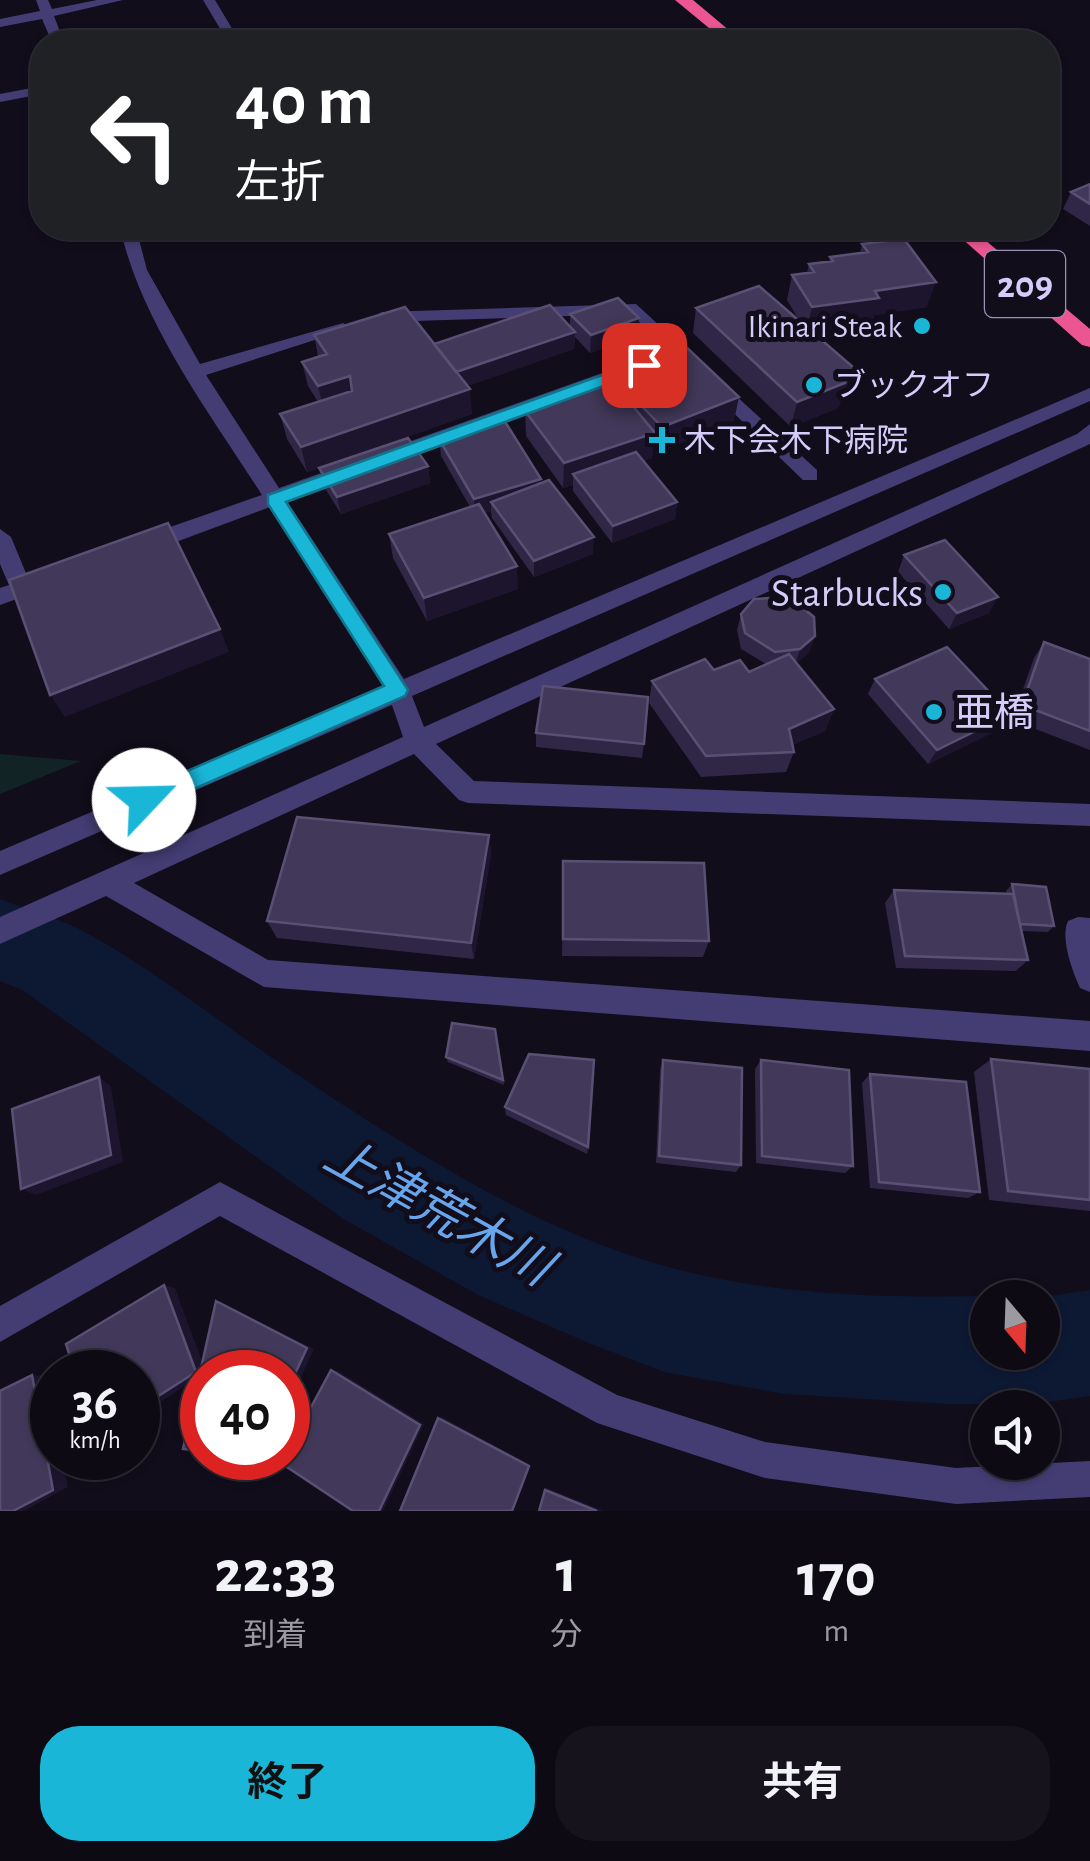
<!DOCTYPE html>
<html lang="ja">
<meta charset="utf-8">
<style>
body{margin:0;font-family:"Alegreya Sans","Noto Sans JP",sans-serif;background:#16131d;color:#f1f3f6;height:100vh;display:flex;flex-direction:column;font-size:38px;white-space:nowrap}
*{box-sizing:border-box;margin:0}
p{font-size:32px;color:#9a9aa0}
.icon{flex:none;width:55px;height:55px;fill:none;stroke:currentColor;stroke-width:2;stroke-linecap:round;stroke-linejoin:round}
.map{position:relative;height:1511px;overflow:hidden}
.panel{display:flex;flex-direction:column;background:#0d0a14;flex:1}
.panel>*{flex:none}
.top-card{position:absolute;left:30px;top:30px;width:1030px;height:210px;border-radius:40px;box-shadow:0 2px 8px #0004,0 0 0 2px #2d2b34;background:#202124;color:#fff;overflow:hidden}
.needle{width:65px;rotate:161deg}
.tools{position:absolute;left:970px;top:1280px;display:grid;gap:20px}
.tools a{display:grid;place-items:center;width:90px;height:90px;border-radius:50%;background:#0d0a14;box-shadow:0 2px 8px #0004,0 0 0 2px #2d2b34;font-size:50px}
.speed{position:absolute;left:30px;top:1350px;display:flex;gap:20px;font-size:50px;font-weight:700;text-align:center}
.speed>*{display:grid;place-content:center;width:130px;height:130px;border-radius:50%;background:#0d0a14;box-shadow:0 2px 8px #0004,0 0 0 2px #2d2b34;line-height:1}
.speed small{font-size:25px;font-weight:400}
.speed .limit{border:15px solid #d22;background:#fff;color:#111}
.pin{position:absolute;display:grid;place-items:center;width:85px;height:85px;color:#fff;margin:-42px;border-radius:20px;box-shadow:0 5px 15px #0006}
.me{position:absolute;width:110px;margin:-55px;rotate:66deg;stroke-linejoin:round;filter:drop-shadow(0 0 8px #0008)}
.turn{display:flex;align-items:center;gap:35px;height:210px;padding:0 40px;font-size:45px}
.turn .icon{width:130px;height:130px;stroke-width:2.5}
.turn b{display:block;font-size:70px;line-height:85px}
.eta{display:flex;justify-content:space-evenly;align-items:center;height:170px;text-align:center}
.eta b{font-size:60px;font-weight:700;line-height:70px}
.cta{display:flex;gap:20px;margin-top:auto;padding:20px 40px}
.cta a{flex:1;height:115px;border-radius:40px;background:#1ab6d8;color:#111;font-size:40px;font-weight:700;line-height:115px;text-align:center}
.cta a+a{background:#16131d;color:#f1f3f6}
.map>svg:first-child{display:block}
.green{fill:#112324}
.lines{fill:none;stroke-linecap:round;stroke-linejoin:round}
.river{fill:#0d1833;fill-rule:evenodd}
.minor{fill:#443d74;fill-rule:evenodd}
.highway{fill:#eb5692;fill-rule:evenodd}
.wall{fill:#302746}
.shaded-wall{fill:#1c152d}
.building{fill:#42395a;stroke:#595073;stroke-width:2.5}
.route{fill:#1ab6d8;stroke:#11768c;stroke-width:2.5}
.poi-dot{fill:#1ab6d8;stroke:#110d1b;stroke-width:4}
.labels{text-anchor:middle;stroke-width:10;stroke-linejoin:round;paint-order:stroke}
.far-poi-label{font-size:32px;fill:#d5cdf9;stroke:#110d1b;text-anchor:start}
.shield{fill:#110d1b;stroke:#9a93b6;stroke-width:2.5}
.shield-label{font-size:38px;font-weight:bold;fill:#d5cdf9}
.poi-label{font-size:40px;fill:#d5cdf9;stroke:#110d1b;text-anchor:end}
.near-water-label{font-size:50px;font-style:italic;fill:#67a5ed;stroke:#110d1b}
</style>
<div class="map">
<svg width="1090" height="1511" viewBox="0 0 1090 1511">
<rect width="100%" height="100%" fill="#110d1b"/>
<path class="green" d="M0,754L81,761L0,794Z"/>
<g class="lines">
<path class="river" d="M0,899C28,910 59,918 85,932C159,972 227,1029 298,1075C410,1149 528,1226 658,1264C764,1295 879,1298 988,1296V1352H1042V1298H1037L1090,1290V1396L1042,1403L1016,1392L988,1404H948L784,1394L664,1372L586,1342L478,1295L342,1218L22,990L0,981Z"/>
<path class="minor" d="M48,0L52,9L97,0H123L54,16L64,42H52L42,19L0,27V19L40,11L36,0Z
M203,0H215L240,42H228Z
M42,86V94L0,102V94Z
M120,228H136L147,270L200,364L343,323L352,328L206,375L279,488L633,362L640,360L649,366L287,501L404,679L1090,388V401L412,696L424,727L1077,434L1090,424V444L436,744L474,781L1090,804V826L468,803L459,800L414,754L134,883L268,960L1090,1021V1051L264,987L106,896L0,944V917L403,737L392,705L0,875V851L384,687L270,507L149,552H133L130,546L133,540L262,495C209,412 142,324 120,228Z
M636,304L817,470V480H803L631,314L382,322L373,317L382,312Z
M0,529L11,537L28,578L42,573L53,581L50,587L0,605V588L9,585L0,564Z
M1078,917L1090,918V992L1080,988C1072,970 1060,938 1068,921Z
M220,1182L617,1395L765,1442L956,1468L1090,1461V1497L956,1504L765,1478L597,1423L220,1216L0,1342V1306Z"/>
<path class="highway" d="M675,0H693L743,42H726Z
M950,228H971L1090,329V347L1082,345Z"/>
</g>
<path class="wall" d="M1090,184V226L1063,209L1071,192Z
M862,244L927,307L874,315L872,323L811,331L853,367L845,392L838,408L791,427L693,333L696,308L799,320L787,300L792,275L807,273L809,264L829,262L830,257L860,253Z
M570,314L638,336L590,353L575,337L574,349L467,386L472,414L327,465L428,466L430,483L341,514L323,485L319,468L307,472L287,439L280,414L318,402L308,386L302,362L318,356L314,335L434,344L570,326Z
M608,371L734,421L659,452L653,445L652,458L643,461L677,502L675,519L612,543L573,491V485L563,488L526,436L525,411L607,385Z
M439,439L541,479V483L593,554L534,577L492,518L491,511L484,513L518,589L427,621L393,558L389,534L470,507L441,456Z
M904,555L989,613L949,629L898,572Z
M741,614L815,636L809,652L796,664L834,709L825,731L792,745L794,752L786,772L701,777L649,703L652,681L714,670L749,672L766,664L741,649L737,630Z
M1044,642L1090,659V750L1012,720L1034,658Z
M875,679L1000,729L928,764L868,694Z
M536,733L644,744L642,758L536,747Z
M489,835L491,854L474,959L277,938L267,921Z
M563,861L709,941L703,957L562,956Z
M1012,884L1054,926L1048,932L1022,931L1028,960L1016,971L896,968L885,903L894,890L1007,894L1006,891Z
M495,1029L504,1085L448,1062L446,1057Z
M991,1059L1090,1069V1211L989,1200L974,1072Z
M663,1060L741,1165L736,1172L656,1163L660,1069Z
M761,1060L853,1166L845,1173L756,1163L755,1069Z
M870,1074L980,1192L968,1198L870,1188L862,1083Z
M505,1107L588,1147L587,1154L506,1115Z"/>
<path class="shaded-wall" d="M936,282L927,307L874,315L872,323L806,332L812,307L875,291Z
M639,318L638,336L590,353L591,335Z
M575,332L574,349L456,390L454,373Z
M853,367L845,392L838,408L791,427L797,402Z
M350,376L354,401L324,411L318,386Z
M470,389L472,414L307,472L301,447Z
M739,397L734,421L659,452L662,427Z
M655,433L652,458L579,482L573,474V485L563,488L564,463Z
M428,466L430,483L341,514L337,497Z
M541,479V496L491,502V511L475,516L474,499Z
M677,502L675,519L612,543L613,526Z
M594,537L593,554L534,577V561Z
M517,566L518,589L427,621L424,598Z
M998,597L989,613L949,629L957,613Z
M220,629L229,652L65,717L50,695Z
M815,636L809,652L795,665L800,649Z
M834,709L825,731L781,750L789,729Z
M1010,714L1000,729L928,764L937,750Z
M489,835L491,854L474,959L471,943Z
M99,1077L111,1086L123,1162L36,1195L21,1189Z
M164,1285L175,1288L206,1372L138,1417V1409Z
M216,1301L226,1305L314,1349L288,1406V1389Z
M331,1370L338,1371L424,1424L383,1511H379Z
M32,1375L47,1376L52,1403V1458H63L68,1487L24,1511H13Z
M442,1417L529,1464V1466L438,1418Z
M545,1487L604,1511H597L545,1490Z"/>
<path class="building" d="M1090,184V204L1071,192Z
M904,239L936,282L875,291L879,298L812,307L792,275L814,272L809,264L833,261L830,257L868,252L862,244Z
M759,286L853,367L845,383L797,402L696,308Z
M618,298L639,318L591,335L570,314Z
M550,305L575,332L456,372L434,344Z
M405,307L470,389L301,447L280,414L352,391L350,376L318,386L302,362L327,354L314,335Z
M683,344L739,397L662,427L608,371Z
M614,383L655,433L564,463L525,411Z
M504,420L541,479L474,499L439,439Z
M408,438L428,466L337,497L319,468Z
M636,452L677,502L613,526L573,474Z
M549,480L594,537L534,561L491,502Z
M479,504L517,566L424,598L389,534Z
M168,523L220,629L50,695L9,580Z
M945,540L998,597L957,613L904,555Z
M789,597L814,617L815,636L800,649L775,652L745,633L741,614L754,599Z
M1044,642L1090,659V731L1022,705Z
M947,647L1010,714L937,750L875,679Z
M789,654L834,709L789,729L794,752L706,756L652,681L705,659L714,670L740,660L749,672Z
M543,686L648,697L644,744L536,733Z
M297,817L489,835L471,943L267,921Z
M563,861L704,863L709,941L563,939Z
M1012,884L1046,887L1054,926L1020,924Z
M894,890L1013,894L1028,960L905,956Z
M452,1023L495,1029L503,1080L446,1057Z
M529,1054L594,1060L588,1147L505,1107Z
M991,1059L1090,1069V1200L1008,1191Z
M663,1060L742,1068L741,1165L659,1156Z
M761,1060L849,1070L853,1166L762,1156Z
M870,1074L966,1082L980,1192L879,1182Z
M99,1077L111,1155L21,1189L12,1109Z
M164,1285L196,1372L138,1409V1372H75L66,1344Z
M216,1301L307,1348L288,1389V1372H202V1451L183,1449Z
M331,1370L420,1425L379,1511H353L281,1463L284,1458H288V1450Z
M32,1375L53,1490L13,1511H0V1391Z
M438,1418L529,1466L512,1511H400Z
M545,1490L597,1511H539Z"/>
<path class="route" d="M644,360L650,361V369L286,502L408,690L405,696L153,807H136V793L384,686L268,504V495Z"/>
<g class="poi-dot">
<circle cx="922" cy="326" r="10"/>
<circle cx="814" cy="385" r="10"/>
<path d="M657 425h10v10h10v10h-10v10h-10v-10h-10v-10h10z"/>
<circle cx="943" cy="592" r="10"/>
<circle cx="934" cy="712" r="10"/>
</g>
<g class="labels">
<g class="far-poi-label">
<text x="902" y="337" text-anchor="end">Ikinari Steak</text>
<text x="834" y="396">ブックオフ</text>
<text x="684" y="451">木下会木下病院</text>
</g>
<rect class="shield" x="985" y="251" width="80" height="66" rx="8"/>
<g class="shield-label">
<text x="1025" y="297">209</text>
</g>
<g class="poi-label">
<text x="923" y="606">Starbucks</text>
<text x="954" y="726" text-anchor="start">亜橋</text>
</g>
<g class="near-water-label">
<text transform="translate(439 1210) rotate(29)" y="18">上津荒木川</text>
</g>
</g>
</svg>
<div class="tools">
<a><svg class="needle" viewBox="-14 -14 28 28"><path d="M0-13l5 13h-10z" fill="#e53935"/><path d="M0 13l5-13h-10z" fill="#9a9aa0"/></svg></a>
<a><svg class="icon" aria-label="sound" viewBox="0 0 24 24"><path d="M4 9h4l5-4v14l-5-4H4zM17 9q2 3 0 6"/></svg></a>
</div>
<div class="speed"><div>36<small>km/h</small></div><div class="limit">40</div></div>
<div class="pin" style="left:644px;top:365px;background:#d93025"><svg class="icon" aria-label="arrive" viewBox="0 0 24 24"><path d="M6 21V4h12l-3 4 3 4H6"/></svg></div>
<svg class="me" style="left:144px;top:800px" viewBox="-20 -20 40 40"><circle r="19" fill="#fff"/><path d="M0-13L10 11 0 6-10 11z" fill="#1ab6d8"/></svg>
<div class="top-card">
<div class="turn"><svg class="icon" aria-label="left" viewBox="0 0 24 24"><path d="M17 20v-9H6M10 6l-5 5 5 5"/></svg><div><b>40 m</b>左折</div></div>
</div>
</div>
<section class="panel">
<div class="eta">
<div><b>22:33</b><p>到着</p></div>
<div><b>1</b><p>分</p></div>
<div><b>170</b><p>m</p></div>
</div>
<div class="cta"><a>終了</a><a>共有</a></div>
</section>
